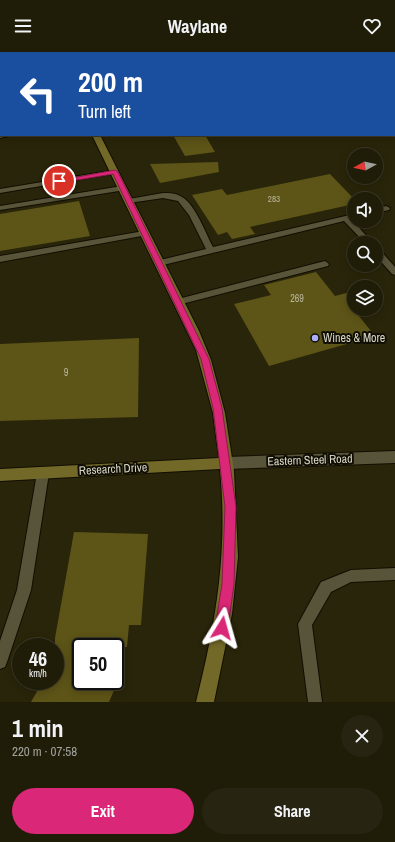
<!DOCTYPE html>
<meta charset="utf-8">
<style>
body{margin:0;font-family:"Archivo Narrow",sans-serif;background:#272512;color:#f1f3f6;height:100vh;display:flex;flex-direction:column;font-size:15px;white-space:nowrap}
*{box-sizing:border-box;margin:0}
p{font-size:13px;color:#a1a19c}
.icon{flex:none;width:22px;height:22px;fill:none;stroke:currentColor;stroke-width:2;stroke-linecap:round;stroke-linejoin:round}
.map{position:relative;height:650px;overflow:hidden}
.details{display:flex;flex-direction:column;background:#1f1c08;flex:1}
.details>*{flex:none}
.banner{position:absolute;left:0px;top:0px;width:395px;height:84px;box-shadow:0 2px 10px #0003,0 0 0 1px #3c3a29;background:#1a4fa0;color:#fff;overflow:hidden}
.needle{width:26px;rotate:262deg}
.tools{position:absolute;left:347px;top:96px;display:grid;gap:8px}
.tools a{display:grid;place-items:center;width:36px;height:36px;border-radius:50%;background:#1f1c08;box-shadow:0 2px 10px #0003,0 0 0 1px #3c3a29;font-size:20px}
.speed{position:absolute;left:12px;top:586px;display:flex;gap:8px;font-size:20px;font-weight:700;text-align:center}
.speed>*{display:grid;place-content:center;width:52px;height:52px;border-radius:50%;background:#1f1c08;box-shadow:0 2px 10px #0003,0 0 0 1px #3c3a29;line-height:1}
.speed small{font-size:10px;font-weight:400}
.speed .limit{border:2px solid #111;border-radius:6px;background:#fff;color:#111}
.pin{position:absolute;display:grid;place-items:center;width:34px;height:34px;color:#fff;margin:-17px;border:2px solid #fff;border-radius:50%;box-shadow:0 1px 4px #0007}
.me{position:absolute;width:44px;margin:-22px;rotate:8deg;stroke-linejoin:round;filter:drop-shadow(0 0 3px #0008)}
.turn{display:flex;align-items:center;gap:14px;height:84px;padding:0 12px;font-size:18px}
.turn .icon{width:52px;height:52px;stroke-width:2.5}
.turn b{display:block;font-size:28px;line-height:34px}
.round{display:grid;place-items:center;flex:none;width:42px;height:42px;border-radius:21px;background:#272512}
.headline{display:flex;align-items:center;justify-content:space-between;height:68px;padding:0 12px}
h1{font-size:24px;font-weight:700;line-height:30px}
.cta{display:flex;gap:8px;margin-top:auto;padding:8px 12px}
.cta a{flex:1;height:46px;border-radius:24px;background:#db2777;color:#fff;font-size:16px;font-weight:700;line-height:46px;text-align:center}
.cta a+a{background:#272512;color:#f1f3f6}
header{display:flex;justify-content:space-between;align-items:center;height:52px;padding:0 12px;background:#1f1c08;font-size:18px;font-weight:700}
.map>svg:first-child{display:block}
.building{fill:#5d5417}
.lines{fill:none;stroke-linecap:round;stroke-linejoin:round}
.lane-casing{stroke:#120e00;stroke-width:2}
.street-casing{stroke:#120e00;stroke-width:2}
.secondary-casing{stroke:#120e00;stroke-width:2}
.lane{fill:#585439;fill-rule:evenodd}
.street{fill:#585439;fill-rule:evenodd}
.secondary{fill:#726928;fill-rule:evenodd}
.route{fill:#db2777;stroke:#8e194d}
.poi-dot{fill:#abaffb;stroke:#100e04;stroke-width:1.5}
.labels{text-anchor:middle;stroke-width:4;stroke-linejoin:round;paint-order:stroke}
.far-number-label{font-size:9px;fill:#b9b69a}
.number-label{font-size:10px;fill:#b9b69a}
.poi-label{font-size:12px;fill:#d8d6c6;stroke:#100e04;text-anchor:start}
.street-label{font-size:12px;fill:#d8d6c6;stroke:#100e04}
</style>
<header><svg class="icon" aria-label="menu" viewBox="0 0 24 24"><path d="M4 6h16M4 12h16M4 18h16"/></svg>Waylane<svg class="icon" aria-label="heart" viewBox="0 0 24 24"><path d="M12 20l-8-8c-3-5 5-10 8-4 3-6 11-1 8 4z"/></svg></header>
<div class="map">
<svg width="395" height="650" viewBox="0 0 395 650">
<rect width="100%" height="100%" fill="#29250a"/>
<path class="building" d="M173,83H205L215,100L185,104Z
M218,110L219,120L160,131L150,112Z
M330,122L354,147V152L250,175L255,182L232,187L227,180L218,183L192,143L222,137L227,143Z
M79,149L90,184L0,199V162Z
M316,220L335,244L354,239V258L375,284L269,314L234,252L271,243L264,233Z
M139,286L138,365L0,369V292Z
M74,480L148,482L141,573H129L127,595H81V629H118L109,650H31L43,629H55V586Z"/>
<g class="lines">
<defs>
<path id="lane" d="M124,0H130V1H124Z
M184,0H204L183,1Z
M0,9H1V13H0Z
M0,21H1V25H0Z
M0,59H1V63H0Z
M0,82L1,83H13L0,86Z
M115,118L117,119V121L0,141V137Z
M122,134H125V138L0,158V154Z
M163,141C170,141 176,141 182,145C195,152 206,182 213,195L354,162V166L351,167L373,191H365L344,169L159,214L155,211L156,209L206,197L189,163L178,149L163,146L129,151L125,149L129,147Z
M386,154L390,156L389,158L376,161V157Z
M144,179H147V183L0,210V204Z
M376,196L379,197L395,215V223L392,222L376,204Z
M325,209L329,212L328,214L178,253L174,250L178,247Z
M43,416L47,417L49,421L31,538L7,610L5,615L0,617V589L17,538L37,421L39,417Z
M395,516V528L351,530L331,540L312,573L322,650H308L298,572L321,530L351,518Z"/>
<path id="street" d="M394,29H395V33H394Z
M395,399V411L226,417L221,415L219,411L221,407L226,405Z"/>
<path id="secondary" d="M70,0H76V1H70Z
M92,83H100L199,279L211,308L225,361L234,419L238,505L232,562L214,650H196C216,570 228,500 220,417L0,429V417L219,406L213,361L196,298Z"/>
</defs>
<use href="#lane" class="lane-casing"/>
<use href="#street" class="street-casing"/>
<use href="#secondary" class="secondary-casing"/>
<use href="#lane" class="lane"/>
<use href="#street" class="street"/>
<use href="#secondary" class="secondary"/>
</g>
<path class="route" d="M115,118L118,120L209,307L222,356L236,455L234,532L228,576L226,581L222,582L217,581L215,576L222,532L225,455L213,356L201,307L113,122L59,131L56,129Z"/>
<circle class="poi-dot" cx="315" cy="286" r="4"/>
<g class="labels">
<g class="far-number-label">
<text x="274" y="150">283</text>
</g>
<g class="number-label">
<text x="297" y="250">269</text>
<text x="66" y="324">9</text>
</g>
<g class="poi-label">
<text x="323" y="290">Wines &amp; More</text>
</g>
<g class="street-label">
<text transform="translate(310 408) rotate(-2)" y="4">Eastern Steel Road</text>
<text transform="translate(113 417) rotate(-3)" y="4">Research Drive</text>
</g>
</g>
</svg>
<div class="tools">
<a><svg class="needle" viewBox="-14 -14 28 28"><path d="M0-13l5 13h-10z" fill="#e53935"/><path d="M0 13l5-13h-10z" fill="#a1a19c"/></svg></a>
<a><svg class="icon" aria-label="sound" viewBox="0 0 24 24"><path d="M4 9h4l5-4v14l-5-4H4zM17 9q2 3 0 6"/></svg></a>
<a><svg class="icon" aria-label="search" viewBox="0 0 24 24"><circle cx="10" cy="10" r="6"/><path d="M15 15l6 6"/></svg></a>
<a><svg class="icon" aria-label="layers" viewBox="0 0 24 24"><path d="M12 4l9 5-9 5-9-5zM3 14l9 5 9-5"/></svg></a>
</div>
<div class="speed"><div>46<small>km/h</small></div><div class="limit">50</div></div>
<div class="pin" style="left:59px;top:129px;background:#d93025"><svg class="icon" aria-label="arrive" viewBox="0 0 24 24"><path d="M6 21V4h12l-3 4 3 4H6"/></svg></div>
<svg class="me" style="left:222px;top:576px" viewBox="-20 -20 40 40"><path d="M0-17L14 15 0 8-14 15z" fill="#db2777" stroke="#fff" stroke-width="4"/></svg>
<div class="banner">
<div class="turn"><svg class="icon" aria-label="left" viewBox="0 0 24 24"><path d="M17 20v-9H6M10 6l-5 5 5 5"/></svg><div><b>200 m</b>Turn left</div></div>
</div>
</div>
<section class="details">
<div class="headline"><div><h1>1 min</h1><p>220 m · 07:58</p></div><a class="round"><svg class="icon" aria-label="close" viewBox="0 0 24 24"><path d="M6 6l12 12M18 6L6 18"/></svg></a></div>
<div class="cta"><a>Exit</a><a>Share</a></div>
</section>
